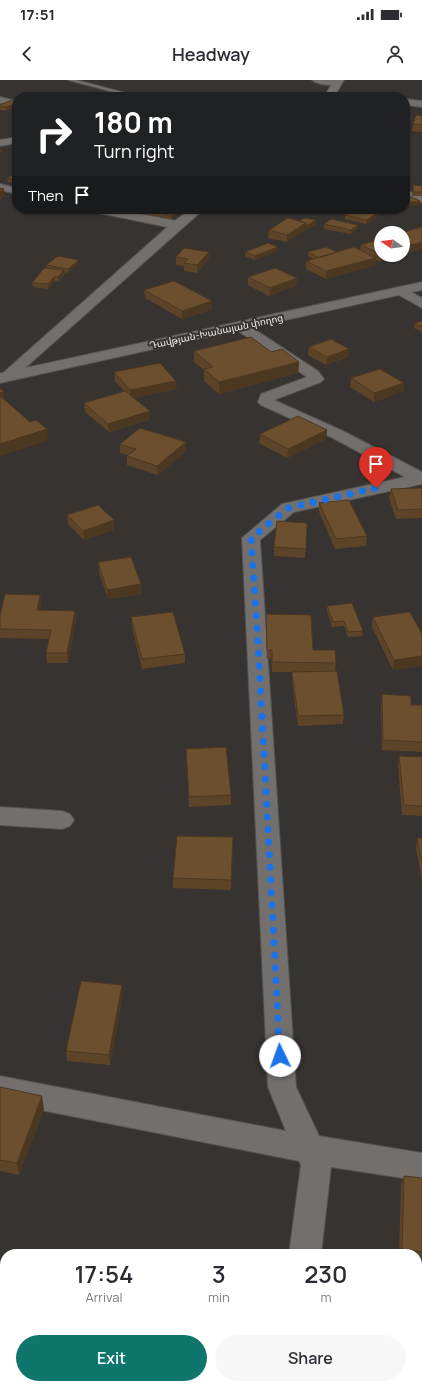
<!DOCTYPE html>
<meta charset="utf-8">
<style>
body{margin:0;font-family:Manrope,"Noto Sans Armenian",sans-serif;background:#f7f7f7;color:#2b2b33;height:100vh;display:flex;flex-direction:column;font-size:15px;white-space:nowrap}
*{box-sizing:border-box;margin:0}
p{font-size:13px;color:#7c7c81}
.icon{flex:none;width:22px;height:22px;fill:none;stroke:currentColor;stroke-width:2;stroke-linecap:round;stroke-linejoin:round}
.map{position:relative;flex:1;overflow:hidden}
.drawer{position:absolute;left:0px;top:1169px;width:422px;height:140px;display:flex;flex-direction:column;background:#fff;border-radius:16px 16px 0 0;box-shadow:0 1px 3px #0004}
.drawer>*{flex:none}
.hud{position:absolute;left:12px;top:12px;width:398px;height:122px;border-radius:16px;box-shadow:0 1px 3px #0004;background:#202124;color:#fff;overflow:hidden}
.needle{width:26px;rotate:283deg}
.buttons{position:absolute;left:374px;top:146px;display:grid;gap:8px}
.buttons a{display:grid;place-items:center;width:36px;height:36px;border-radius:50%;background:#fff;box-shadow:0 1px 3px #0004;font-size:20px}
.pin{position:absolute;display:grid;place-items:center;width:34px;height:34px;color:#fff;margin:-41px -17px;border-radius:50% 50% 50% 0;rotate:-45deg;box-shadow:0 0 4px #0007}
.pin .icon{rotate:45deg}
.me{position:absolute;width:44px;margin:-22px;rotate:357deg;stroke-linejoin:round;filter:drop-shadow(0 0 3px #0008)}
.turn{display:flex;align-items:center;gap:14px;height:84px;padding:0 16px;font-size:18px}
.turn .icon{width:52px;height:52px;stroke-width:2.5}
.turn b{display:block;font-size:28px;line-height:34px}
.then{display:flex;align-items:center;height:38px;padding:0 16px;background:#0003;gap:8px;font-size:15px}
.eta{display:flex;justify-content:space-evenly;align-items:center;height:68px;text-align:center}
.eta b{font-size:24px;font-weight:600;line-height:28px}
.primary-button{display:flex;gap:8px;margin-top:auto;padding:8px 16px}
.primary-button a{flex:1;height:46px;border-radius:24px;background:#0f766e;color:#fff;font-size:16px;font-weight:600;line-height:46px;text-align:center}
.primary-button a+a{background:#f7f7f7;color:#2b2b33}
.status{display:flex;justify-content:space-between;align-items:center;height:28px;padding:0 20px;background:#fff;direction:ltr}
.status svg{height:11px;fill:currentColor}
header{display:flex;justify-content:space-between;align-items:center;height:52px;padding:0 16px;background:#fff;font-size:18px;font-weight:600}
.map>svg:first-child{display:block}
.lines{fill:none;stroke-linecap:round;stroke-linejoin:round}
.lane-casing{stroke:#535250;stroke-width:2}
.street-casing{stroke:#535250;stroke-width:2}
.secondary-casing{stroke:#535250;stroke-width:2}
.lane{fill:#726f6d;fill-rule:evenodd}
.street{fill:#726f6d;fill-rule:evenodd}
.secondary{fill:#726f6d;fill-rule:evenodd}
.wall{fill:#5d4428}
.shaded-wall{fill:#4c3721}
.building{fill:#6c4f2f;stroke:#4c3721}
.route{stroke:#1a73e8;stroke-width:7;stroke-dasharray:0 12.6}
.labels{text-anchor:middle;stroke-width:4;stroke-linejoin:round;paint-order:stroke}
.far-street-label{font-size:10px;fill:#eeedeb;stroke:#363331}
</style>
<div class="status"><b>17:51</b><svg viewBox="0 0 49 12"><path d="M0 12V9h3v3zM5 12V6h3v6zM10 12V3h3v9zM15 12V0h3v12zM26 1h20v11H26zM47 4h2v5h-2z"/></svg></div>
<header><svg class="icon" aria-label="back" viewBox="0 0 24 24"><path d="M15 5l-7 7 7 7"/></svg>Headway<svg class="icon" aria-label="person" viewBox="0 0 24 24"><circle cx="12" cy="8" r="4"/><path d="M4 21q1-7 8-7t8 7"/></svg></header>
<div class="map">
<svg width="422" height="1309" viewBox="0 0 422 1309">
<rect width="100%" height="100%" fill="#363331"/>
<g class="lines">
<defs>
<path id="lane" d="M68,0H76L141,17H132Z"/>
<path id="street" d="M312,0H339L341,2C336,7 317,5 312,0Z
M0,17L17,21V27L0,23Z
M405,19L422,21V27L405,25Z
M17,57V63L0,66V60Z
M0,104L17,108V114L0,110Z
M405,110L422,116V122L405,117Z
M93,129H116L177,141L183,145L177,149L99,133Z
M402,207L422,218V228L397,214L395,211L397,208Z
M240,242L245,243L318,291L324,299L321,302L274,320L343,351L422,392V404L294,432L260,460L296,1007L319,1056L422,1073V1101L331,1087L321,1174H289L301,1085L299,1081L0,1022V996L286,1051L268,1007L242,458L282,424L405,397L331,357L261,325L258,322L261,314L307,297L235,249L233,246L235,243Z
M0,727L62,731L70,734L74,740L70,746L62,749L0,745Z
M271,1304H305V1309H271Z"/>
<path id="secondary" d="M334,0H344L334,17H324Z
M191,129H204L25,288L422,202V210L0,303V293H3L173,142Z"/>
</defs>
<use href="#lane" class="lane-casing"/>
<use href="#street" class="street-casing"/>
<use href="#secondary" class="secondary-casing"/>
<use href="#lane" class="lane"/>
<use href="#street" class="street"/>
<use href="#secondary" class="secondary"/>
</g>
<path class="wall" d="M12,20L6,31L0,30V25Z
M422,36V52L412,51L413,44Z
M17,94V104L8,102L7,98Z
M413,105L422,106V116H412Z
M130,129H179V132L171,139L130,132Z
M345,135L378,136L366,144L345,139Z
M299,141L316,144L287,162L268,158L269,150Z
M324,144L358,145V149L351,154L324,149Z
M381,159V175H402L380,182L376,180V185L326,199L306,189V181L313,179L308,176V172H337L360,170L361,165Z
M278,171L255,180L245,176V172Z
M209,172V179L197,193L184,191V186L176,185V177Z
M79,184L68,193L64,192L65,194L59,202L54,201L48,209L33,207L32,203L47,189L46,185Z
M248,197L297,198L296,206L269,216L248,205Z
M144,210L212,230L182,239L145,218Z
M422,241V252L414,248L415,243Z
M309,267L349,269L348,277L326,285L308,275Z
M194,271L271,272L299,282L298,293L219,314L204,301V290L194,282Z
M114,292L177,309L134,318L150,340L109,352L85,332L84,323L124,311L115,301Z
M351,298L404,303L403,311L374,322L350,307Z
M327,350L326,359L287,378L259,363L260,354Z
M186,362V371L158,395L127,385V376L128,375L120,373V364Z
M422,408V438L396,439L389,418L391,409Z
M319,423L367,456L366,466L335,469L319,432Z
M67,435L114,440V450L84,460L68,444Z
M307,443L305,478L274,476V467Z
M98,482L141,504L142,514L108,519L99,492Z
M40,515L41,524L40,530L75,531L76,540L68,583H47L46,573L49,559L0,558V535Z
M327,526L363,551L362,556L348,557L344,546L332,547L327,531Z
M266,534L313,570L336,583L335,591L344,635L343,644L298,646L292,602V592H296H272L271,579H267Z
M131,537L185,574V583L142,589L132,547Z
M373,537L422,554V586L393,590L372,547Z
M382,614L411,625H422V672L382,670L381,624Z
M186,669L231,715V725L189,727Z
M399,676L422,677V736L402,735L398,686Z
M233,757L231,810L173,808V798Z
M417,758H422V801L416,768Z
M123,914L110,985L67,981L66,971Z
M0,1007L44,1029L19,1095L0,1091Z
M404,1096L422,1098V1180H417V1174H399L401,1105Z
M417,1193L422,1194V1303L417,1302Z
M332,1304H397V1309H331Z"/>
<path class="shaded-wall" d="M17,23V27L6,31V27Z
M3,68V71L0,73V69Z
M4,109L5,116L0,120V112Z
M420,121V125L405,127V123Z
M178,129H179V132L171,139V135Z
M378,132V136L366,144L367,140Z
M316,140V144L287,162V155L306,143Z
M358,145V149L351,154V150Z
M422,162V169L403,175V167Z
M278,167V171L255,180V176Z
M209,172V179L197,193V185Z
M380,174H381V175H402L380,182Z
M376,178V185L326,199V191Z
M79,180V184L68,193V189Z
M64,190L65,194L59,202L58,197Z
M54,197V201L48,209V204Z
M297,198L296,206L269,216L270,208Z
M212,221V230L182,239V231Z
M349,269L348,277L326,285L327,277Z
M299,282L298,293L219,314V302Z
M176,301L177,309L130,319V310Z
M404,303L403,311L374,322V313Z
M4,312L5,324L0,325V313Z
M150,331V340L109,352L108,344Z
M47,349L48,361L0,376V364Z
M327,350L326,359L287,378L288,369Z
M186,362V371L158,395L157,386Z
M114,440V450L84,460L83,451Z
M141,504L142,514L108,519L107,510Z
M40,515L41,524L38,539L37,530Z
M75,531L76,540L68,583L67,573Z
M422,576V586L393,590L394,580Z
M122,905L123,914L110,985L109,975Z
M42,1016L44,1029L19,1095L17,1083Z"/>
<path class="building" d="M12,20L17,21V23L6,27L0,26V25Z
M416,35L422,36V45L413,44Z
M17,94V101L7,98Z
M413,105L422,106V112H413Z
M0,108L4,109L0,112Z
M405,115H407L420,121L405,123Z
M135,129H178L171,135Z
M355,129H364L378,132L367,140L345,135Z
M288,138L306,143L287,155L269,150Z
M305,138L316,140L306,146V143L299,141Z
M331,139L358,145L351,150L324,144Z
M422,147V162L403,167V153H401Z
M381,159V174H380L361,165Z
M268,163L278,167L255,176L245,172Z
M326,167L337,172L319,178L308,172Z
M354,167L376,178L326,191L306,181Z
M184,168L209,172L197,185L184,183L188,179L176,177Z
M58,176L79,180L68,189L46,185Z
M44,188L64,190L58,197H54L48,204L32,203Z
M275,188L297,198L270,208L248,197Z
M174,201L212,221L182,231L144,210Z
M422,241V247L415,243Z
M251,257L271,272L282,269L299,282L219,302L204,289L213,287L194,271Z
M331,259L349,269L327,277L309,267Z
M160,283L176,301L130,310L114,292Z
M380,289L404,303L374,313L351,298Z
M0,308L4,312L0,313Z
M125,311L150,331L108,344L84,323Z
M0,316L30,342L36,340L47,349L0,364Z
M298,336L327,350L288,369L260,354Z
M140,348L186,362L157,386L127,376L136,369L120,364Z
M422,408V429L398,430L391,409Z
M349,420L367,456L336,459L319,423Z
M98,425L114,440L83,451L67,435Z
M277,441L307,443L306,469L274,467Z
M131,477L141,504L107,510L98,482Z
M5,514L40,515L37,530L75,531L67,573H46L51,550L0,549V535Z
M352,523L363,551L348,552L344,541L333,542L327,526Z
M173,532L185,574L142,579L131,537Z
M410,532L422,554V576L394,580L373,537Z
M266,534L311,535L313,570H335L336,583L272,582V570H267Z
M337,591L344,635L298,636L292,592Z
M382,614L411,616V625H422V662L383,660Z
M226,667L231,715L189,717L186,669Z
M399,676L422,677V726L404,725Z
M177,756L233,757L231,800L173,798Z
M417,758H422V782Z
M81,901L122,905L109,975L66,971Z
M0,1007L42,1016L17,1083L0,1080Z
M404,1096L422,1098V1172L402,1169Z
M417,1193L422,1194V1295L417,1294Z
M89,1304H127L155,1309H88Z
M333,1304H397V1309H360Z"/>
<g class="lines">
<path class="route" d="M280,976L258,562L251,458L288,428L376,408"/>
</g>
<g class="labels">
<g class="far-street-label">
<text transform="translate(216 251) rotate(-12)" y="4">Դավթյան-Խանայան փողոց</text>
</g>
</g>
</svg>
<div class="buttons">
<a><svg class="needle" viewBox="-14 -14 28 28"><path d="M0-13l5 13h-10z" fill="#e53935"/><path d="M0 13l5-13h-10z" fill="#7c7c81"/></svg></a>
</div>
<div class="pin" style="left:376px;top:408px;background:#d93025"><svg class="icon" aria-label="arrive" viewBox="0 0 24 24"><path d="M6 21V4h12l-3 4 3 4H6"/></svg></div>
<svg class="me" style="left:280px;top:976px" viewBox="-20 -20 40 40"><circle r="19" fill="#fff"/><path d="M0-13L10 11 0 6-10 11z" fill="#1a73e8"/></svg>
<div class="hud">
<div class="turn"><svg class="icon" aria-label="right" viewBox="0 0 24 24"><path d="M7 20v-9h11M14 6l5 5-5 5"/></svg><div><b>180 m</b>Turn right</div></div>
<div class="then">Then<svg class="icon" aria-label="arrive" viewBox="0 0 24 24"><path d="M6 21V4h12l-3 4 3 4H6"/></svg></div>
</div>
<section class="drawer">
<div class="eta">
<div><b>17:54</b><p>Arrival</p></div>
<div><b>3</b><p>min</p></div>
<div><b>230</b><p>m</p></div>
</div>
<div class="primary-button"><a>Exit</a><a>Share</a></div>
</section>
</div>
